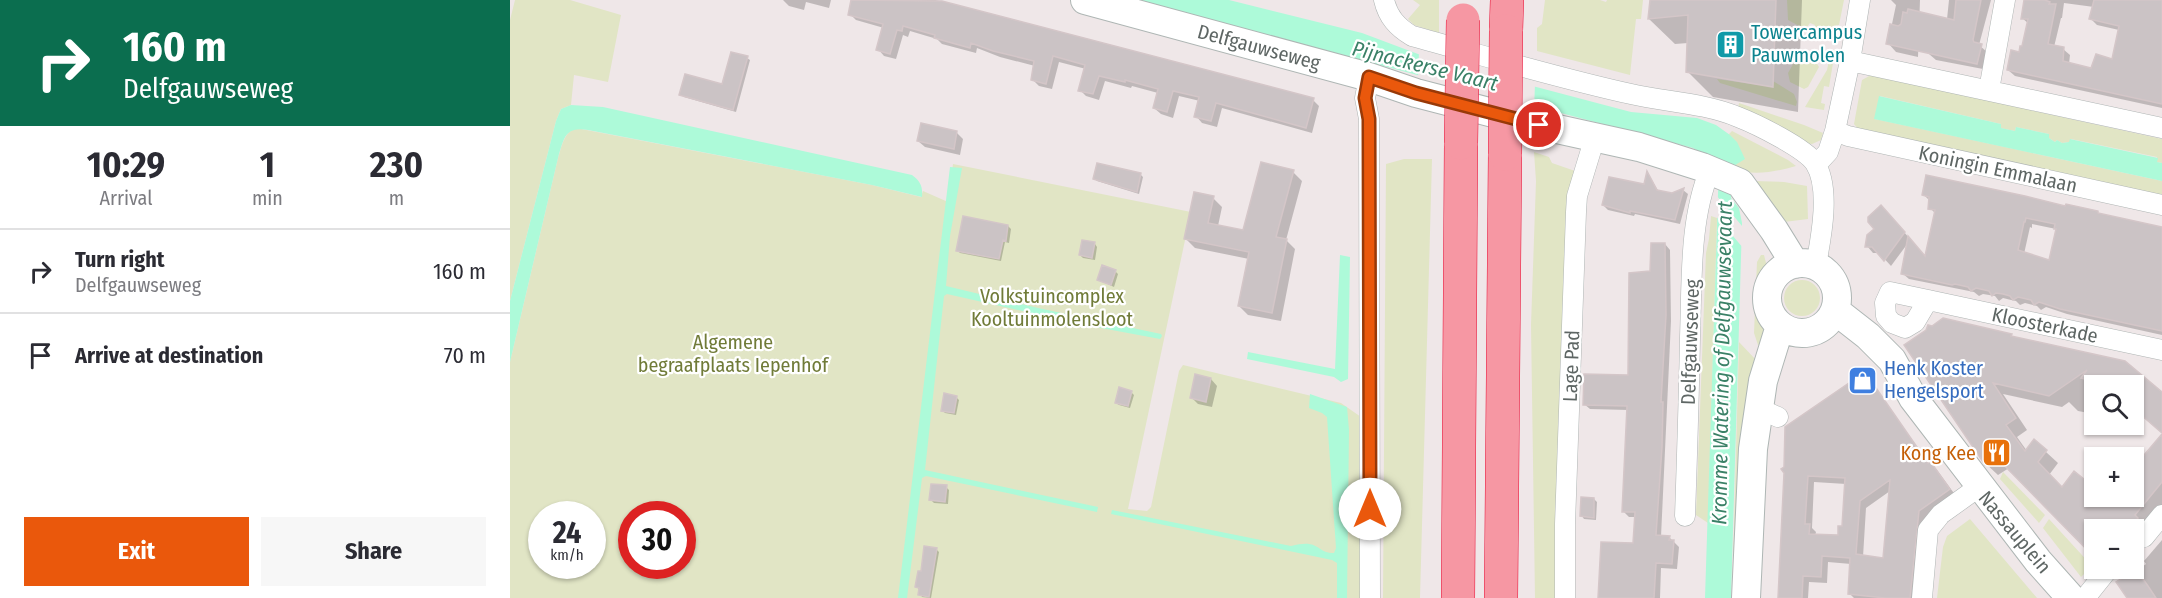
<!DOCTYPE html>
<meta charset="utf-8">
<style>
body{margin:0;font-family:"Fira Sans Condensed",sans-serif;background:#f7f7f7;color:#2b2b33;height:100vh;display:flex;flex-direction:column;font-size:22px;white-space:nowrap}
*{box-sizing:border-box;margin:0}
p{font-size:20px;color:#7c7c81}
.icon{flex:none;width:33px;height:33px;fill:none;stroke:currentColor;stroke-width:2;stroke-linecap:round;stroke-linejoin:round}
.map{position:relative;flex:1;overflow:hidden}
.side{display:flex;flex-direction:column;background:#fff;width:510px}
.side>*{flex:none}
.guide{background:#0b6e4f;color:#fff;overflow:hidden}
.fabs{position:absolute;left:1574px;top:375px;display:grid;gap:12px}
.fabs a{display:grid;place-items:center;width:60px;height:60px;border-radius:0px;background:#fff;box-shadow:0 2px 4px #0004;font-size:30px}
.speed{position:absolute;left:18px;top:501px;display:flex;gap:12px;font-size:30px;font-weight:700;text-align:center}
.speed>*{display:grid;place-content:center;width:78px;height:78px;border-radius:50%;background:#fff;box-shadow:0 2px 4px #0004;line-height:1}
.speed small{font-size:15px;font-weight:400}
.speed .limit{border:9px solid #d22;background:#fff;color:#111}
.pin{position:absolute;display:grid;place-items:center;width:51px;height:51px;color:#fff;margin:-26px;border:3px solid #fff;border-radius:50%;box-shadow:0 2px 6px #0007}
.me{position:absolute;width:66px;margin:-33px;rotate:0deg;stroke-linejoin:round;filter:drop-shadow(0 0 4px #0008)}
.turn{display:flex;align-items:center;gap:21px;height:126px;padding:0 24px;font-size:27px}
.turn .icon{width:78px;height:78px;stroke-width:2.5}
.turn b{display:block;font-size:42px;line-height:51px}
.eta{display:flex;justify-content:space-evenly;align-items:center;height:102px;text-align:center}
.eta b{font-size:36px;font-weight:700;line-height:42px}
.primary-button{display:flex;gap:12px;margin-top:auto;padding:12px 24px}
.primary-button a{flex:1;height:69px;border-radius:0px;background:#ea580c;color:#fff;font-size:24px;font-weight:700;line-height:69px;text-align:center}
.primary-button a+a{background:#f7f7f7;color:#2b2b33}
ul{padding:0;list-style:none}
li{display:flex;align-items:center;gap:18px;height:84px;padding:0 24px;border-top:2px solid #e1e1e2}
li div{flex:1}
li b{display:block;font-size:22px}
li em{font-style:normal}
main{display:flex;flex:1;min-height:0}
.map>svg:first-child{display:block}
.green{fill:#e1e5c5;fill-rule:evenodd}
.water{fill:#adfad9}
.pier{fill:#efe7e8}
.shadow{fill:#0003;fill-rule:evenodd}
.building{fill:#cbc3c5;stroke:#d4c6c8;stroke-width:1.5;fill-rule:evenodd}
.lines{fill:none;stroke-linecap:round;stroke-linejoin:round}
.street-casing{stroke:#afb5b4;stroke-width:21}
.secondary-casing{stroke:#aeb6b4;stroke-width:30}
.highway-casing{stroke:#e80f36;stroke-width:34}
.street{stroke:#fff;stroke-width:20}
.secondary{stroke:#fff;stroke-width:28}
.highway{stroke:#f697a3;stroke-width:33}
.highway-bridge-casing{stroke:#e80f36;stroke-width:34;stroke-linecap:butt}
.highway-bridge{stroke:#f697a3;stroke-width:33}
.route-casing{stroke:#983908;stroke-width:15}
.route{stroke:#ea580c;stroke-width:10}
.labels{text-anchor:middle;stroke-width:4.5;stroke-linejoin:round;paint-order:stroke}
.culture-label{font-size:20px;fill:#0d838f;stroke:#fff;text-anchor:start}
.street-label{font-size:20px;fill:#5e6664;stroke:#fff}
.park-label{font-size:20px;fill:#707b38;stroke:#fff}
.shop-label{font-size:20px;fill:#366cbe;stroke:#fff;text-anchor:start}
.food-label{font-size:20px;fill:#c56008;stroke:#fff;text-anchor:end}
.water-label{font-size:21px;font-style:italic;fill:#3a8167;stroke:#fff}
</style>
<main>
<section class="side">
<div class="guide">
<div class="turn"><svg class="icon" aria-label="right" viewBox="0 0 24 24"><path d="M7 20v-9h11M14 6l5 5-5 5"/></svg><div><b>160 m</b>Delfgauwseweg</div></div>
</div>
<div class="eta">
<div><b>10:29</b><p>Arrival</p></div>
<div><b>1</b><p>min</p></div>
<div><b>230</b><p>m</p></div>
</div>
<ul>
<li><svg class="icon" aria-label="right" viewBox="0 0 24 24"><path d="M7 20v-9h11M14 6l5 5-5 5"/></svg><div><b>Turn right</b><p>Delfgauwseweg</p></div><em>160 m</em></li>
<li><svg class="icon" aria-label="arrive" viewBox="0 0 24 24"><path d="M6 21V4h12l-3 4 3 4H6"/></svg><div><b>Arrive at destination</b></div><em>70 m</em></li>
</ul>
<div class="primary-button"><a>Exit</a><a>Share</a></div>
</section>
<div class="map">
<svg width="1652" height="598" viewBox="0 0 1652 598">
<rect width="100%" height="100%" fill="#efe7e8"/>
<path class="green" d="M5,0H60L111,15L98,82L64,75L61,105L51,109L46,121L0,301V20Z
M903,0H929V33L904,25L898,19L910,5Z
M1035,0H1090L1096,2L1097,0H1133L1131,19H1126L1120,75L1027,51V28L1032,24Z
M1277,0H1334L1329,25H1326L1324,33L1329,35L1328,40L1307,35L1304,31L1305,25L1300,23L1297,27L1293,28L1278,20Z
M1293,56L1306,62L1309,67L1298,87L1294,89L1280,82L1278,73L1286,59Z
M1320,56L1324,57L1319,87L1314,86L1311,103L1315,104L1314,110L1295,107L1317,70Z
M1361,75L1652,139V163L1647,162V157L1561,139L1560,142L1552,143L1547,140L1545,142L1539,138V134L1506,127L1505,131L1490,128L1491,124L1370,96L1365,119L1652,181V196L1349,130L1344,124L1352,80Z
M1207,79L1263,87V81L1284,94L1287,102L1286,106L1210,83Z
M1229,103L1294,125L1313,133L1311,140L1302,144L1294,143L1228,108Z
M66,128L362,185L411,197L413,191L438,202L443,164L681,212L618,509L637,511L641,507L669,371L673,365L831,403L851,417L852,598H0V362L48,158C52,146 54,132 66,128ZM32,514H82V566H32ZM122,514H172V566H122Z
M1222,131L1278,160L1286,166C1265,172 1244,176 1223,169L1219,134Z
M1024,152L1039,157L1042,163L1068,172L1047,598H1025L1021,325L1026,181Z
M894,159H922L910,598H873L876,164Z
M1243,181L1274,182L1297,186L1298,219L1267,223Z
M1201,216L1207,218V221L1198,523L1186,515L1196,253L1199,239Z
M1251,255H1254L1257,267L1251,286L1250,300L1257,325L1255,349L1248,345L1244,333L1247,262Z
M1274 298a18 18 0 1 1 36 0a18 18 0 1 1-36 0Z
M1229,342L1247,361L1226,598H1222Z
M1493,472L1535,515L1529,523L1490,479Z
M1460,519L1527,598H1427L1433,547L1437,536Z
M1539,519L1582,566L1571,577L1533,528Z"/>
<path class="water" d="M624,0H719L852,33L924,60L1121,112L1187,118L1206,125L1220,135L1227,142L1235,159L1222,167L1221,198L1229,208L1232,223L1221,598H1195L1209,163L1183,148Z
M1369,96L1491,124V128L1505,131L1506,127L1539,134V138L1545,142L1547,140L1552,143L1559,142L1560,139L1648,158L1647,162L1652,163V181L1364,119Z
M61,105L93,107L402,175C410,181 413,186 412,197L362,185L78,130C55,126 54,138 48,158L0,362V301L46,121L51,109Z
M440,167L452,168L440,236L436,286L528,308L651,334L652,336L650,339L575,325L437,294L434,296L415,470L588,507L587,512L416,476L412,478L397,598H388Z
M830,255L840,257L838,379L831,382L824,377L737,359L738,352L825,369Z
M800,394L837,407L839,430L837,598H827V563L822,560L601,514L602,510L781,546C810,538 806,553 824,553L826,548L817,417L812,413L799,408Z"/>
<path class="pier" d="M909,51L1025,84L1024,110L908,79Z
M1206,195L1232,226L1234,230V249L1205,215Z"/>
<path class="shadow" d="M273,0H321L319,8L296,2L294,10L279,6Z
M343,0H425L556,36L803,100L809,106L802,133L712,108L707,127L692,123L686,116L690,101L669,96L663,118L651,114L644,108L648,93L622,86L621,88L595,81L589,100L576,96L570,90L576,69L549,62L542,89L529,86L522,79L525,66L490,57L467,48L466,53L432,44L427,39L400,31L398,37L393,35L386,59L374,56L368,49L374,28L346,20L340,14Z
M1141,0H1292L1288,112L1203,97L1177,71L1178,43L1165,44L1139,19Z
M1381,0H1410L1408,57L1386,52L1378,43L1386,5Z
M1439,0H1481L1469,45L1477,52L1473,69L1426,60L1419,54L1425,17L1437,19Z
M1514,0H1652V108L1505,76L1498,70L1510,54L1519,24L1512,18ZM1554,3L1584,7L1581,19L1587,25L1609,30L1603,60L1582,69L1559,64L1560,55L1553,49L1544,47L1551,18H1552Z
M237,58L240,60L226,112L174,97L171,95L213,86Z
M447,133L453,139L450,155L415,147L408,141Z
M783,172L792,181L776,240L785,249L771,321L738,315L729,306L739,259L685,248L676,239L703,198L712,207L708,226L734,231Z
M630,174L633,177L629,194L587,181L584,178Z
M1138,174L1149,192L1162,195L1173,190L1178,194L1170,224L1125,214L1124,216L1098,210L1093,205L1135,185Z
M1413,194L1589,215L1652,229V335L1557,314L1536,307L1531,310L1527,306L1515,303L1510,305L1506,301L1501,300L1493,298L1489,301L1485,296L1473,294L1469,296L1464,292L1399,279L1392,273L1398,243L1381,266L1369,253H1363L1357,246L1378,213L1416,258L1426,214L1420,208V201ZM1522,224L1546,229L1540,262L1514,254L1520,227L1522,228Z
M498,226L501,229L499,243L495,242L491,261L450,253L447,250Z
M585,244L587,247L585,260L573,258L570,255Z
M1155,244L1160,250L1161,321L1151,537H1159L1169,547L1167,569L1151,568L1150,598H1090L1125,545L1126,517H1119L1113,511L1118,410L1080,409L1074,404L1120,377L1141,272Z
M605,271L608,274L604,287L589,280Z
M1501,335L1504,338L1652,394V433L1623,408V386H1584V414L1568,411L1559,402L1552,407L1493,394L1517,430L1507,437L1517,451L1524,441L1548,463L1539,475L1552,489H1584V496H1623V471L1652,437V508L1623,550V530H1584V555L1499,468L1488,475L1475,463L1396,346Z
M701,379L707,386L702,407L688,404L682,398Z
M1361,381L1419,464L1427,470L1446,496L1415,518L1406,598H1344L1339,593L1341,564L1318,562L1317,583L1299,582L1298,598H1269L1275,473ZM1304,482L1336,484L1333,528L1330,537L1305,536L1306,532L1302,528ZM1380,491L1374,560L1353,557L1356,508Z
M621,392L624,395L620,408L609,405L606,403Z
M446,397L449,400L446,415L435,413L432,410Z
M436,487L439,490L438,504L424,503L421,500Z
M1084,499L1087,502L1086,520L1074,519L1072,516Z
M1652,540V598H1619L1609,583L1636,564L1634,561Z
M426,549L429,552L421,598L412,597L407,586L412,573Z"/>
<path class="building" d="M341,0L432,1L804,98L796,128L706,103L701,121L684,117L689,97L663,91L657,112L643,108L648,89L615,80V82L589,76L583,94L568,91L575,65L543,56L536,84L521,80L524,61L483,51L461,43L460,48L424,38L425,35L393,26L392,31L387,30L380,54L366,50L373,24L338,15Z
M1140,0H1266L1263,87L1176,72L1178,15L1138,19Z
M1446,0H1471L1463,40L1464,42L1472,44L1467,64L1376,44L1380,24L1388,26L1391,24L1393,12L1397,13L1398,9L1444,20Z
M1514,0H1535L1540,2L1539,4H1546L1538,44L1554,47L1553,61L1581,68L1586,54L1602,59L1609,26L1579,19L1584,0H1652V104L1497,70L1501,50L1509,52L1510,46H1512L1518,19H1511Z
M221,52L238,56L223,110L169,95L175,74L212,84Z
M411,123L447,131L444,149L407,141Z
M751,162L784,170L766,237L777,239L762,313L728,306L739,252L674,239L684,192L704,196L698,223L733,230Z
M587,163L631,173L627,192L583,179Z
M1137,171L1147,190L1162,193L1174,188L1165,220L1120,211V213L1092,205L1099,177L1134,184Z
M1416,175L1515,196L1555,206L1556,204L1588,211V213L1652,227V331L1550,309L1529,302L1524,305L1521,300L1508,297L1503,300L1500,296L1493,294L1486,293L1482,296L1479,291L1466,288L1461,291L1458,287L1445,284L1442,285L1391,274L1398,236L1415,256L1425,210L1418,209L1419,197L1412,195ZM1516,218L1545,224L1544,229H1546L1539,260L1508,250L1514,222H1515Z
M1371,205L1395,232L1374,261L1362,247H1355L1357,235L1364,229L1358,222V217Z
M453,216L498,225L496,241L493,240L489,259L446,251Z
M572,240L585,242L582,258L569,255Z
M1141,243H1155L1156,315L1151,402H1153L1152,447L1146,535L1160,536L1159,540H1164L1162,564L1146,563L1144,598H1088L1091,542L1123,543L1125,512H1112L1117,406L1073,405L1074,374L1118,375L1119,273L1140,271Z
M592,265L606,270L601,285L587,280Z
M1433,318L1502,334L1501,336L1615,361L1652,392V433L1623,408V386H1602L1571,378L1577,370L1539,396L1483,383L1506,418L1496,425L1515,451L1524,439L1537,450L1528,462L1552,487L1564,471L1584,487V496H1623V468L1652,434V482L1625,515L1628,518L1619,530H1584V557L1486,457L1475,465L1394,345L1416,330L1418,325L1422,326Z
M1355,372L1418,463L1420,461L1440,489L1409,511L1400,598H1375L1338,594L1340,558L1312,556L1311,577L1293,576L1292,598H1268L1274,473L1271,469L1274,467L1275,427ZM1298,476L1335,478L1332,526H1328V535L1299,534L1300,524H1295ZM1380,480L1373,558L1346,554L1350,501Z
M685,374L701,378L696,402L680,398Z
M609,387L622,391L618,406L605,403Z
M434,393L447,396L444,413L431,411Z
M421,484L437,485L435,502L419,500Z
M1071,497L1084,498V518L1070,516Z
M414,546L427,548L419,597L408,595L409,588L405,587L408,571H411Z
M1626,569L1638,586L1646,598H1617L1606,582Z"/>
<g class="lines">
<defs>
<path id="street" d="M874,0C878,17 887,27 902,36C975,56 1048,78 1121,94C1156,102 1194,103 1228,117C1246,124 1295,148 1305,163C1321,188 1311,238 1306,265
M1340,61L1652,128
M859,77L855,98L859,119L860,598
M1479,90L1495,0
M1325,131L1338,136L1652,205
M1306,165L1318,152L1325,131L1340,61L1350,0
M1418,300L1405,322L1395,328L1382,323L1376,316L1375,303L1380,292L1418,300L1652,350
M1250,409L1268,417
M1175,516C1177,457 1179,397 1180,337C1182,284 1179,219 1200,170
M1623,541L1634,537L1652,515
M1055,598V524L1066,212L1067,196L1085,137
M1412,598L1418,530L1431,514L1470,486
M1575,598L1599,568"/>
<path id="secondary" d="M575,0L859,77L906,93L1029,125L1129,147L1192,167L1230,183L1264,230L1285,264
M1257 298a35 35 0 1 1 70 0a35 35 0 1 1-70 0Z
M1326,311L1358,336L1382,360L1403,398L1528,561L1561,598
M1236,598L1243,449L1253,381L1270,326"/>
<path id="highway" d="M996,31L997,0
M948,598L951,143
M991,598L995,154"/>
</defs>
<use href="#street" class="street-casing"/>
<use href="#secondary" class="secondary-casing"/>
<use href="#highway" class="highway-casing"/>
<use href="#street" class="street"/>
<use href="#secondary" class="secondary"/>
<use href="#highway" class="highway"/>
<defs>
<path id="highway-bridge" d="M951,143L953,20
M995,154L996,31"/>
</defs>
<use href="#highway-bridge" class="highway-bridge-casing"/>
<use href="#highway-bridge" class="highway-bridge"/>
</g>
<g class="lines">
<defs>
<path id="route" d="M860,509L859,119L855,98L859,77L906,93L1029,125"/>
</defs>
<use href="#route" class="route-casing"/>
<use href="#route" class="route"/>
</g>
<defs>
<symbol id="building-square" viewBox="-11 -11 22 22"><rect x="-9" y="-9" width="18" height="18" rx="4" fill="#0f9aa8" stroke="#fff"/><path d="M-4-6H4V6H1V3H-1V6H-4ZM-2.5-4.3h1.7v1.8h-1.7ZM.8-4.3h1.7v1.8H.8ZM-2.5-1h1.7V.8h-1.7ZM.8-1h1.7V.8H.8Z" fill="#fff"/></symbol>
<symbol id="shop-square" viewBox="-11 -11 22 22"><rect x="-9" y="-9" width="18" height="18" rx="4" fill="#3f7fe0" stroke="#fff"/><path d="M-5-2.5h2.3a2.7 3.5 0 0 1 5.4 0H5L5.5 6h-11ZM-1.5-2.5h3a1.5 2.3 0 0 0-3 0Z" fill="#fff"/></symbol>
<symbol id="restaurant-square" viewBox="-11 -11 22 22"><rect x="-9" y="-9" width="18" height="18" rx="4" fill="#e8710a" stroke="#fff"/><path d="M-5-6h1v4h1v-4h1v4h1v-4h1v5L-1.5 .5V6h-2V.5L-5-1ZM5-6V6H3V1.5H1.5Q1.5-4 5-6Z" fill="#fff"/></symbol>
</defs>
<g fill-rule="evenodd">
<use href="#building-square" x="1204" y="28" width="33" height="33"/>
<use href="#shop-square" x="1336" y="364" width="33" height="33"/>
<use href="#restaurant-square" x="1470" y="436" width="33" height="33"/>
</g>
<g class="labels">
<g class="culture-label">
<text x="1241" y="39">Towercampus<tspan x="1241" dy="23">Pauwmolen</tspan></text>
</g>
<g class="street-label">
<text transform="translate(749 47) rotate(15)" y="7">Delfgauwseweg</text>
<text transform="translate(1488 169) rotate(12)" y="7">Koningin Emmalaan</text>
<text transform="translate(1535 325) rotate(12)" y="7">Kloosterkade</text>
<text transform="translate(1180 342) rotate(-88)" y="7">Delfgauwseweg</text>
<text transform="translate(1061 366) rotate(-88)" y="7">Lage Pad</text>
<text transform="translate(1505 532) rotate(50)" y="7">Nassauplein</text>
</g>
<g class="park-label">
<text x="542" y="303">Volkstuincomplex<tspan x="542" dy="23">Kooltuinmolensloot</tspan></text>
<text x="223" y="349">Algemene<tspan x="223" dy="23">begraafplaats Iepenhof</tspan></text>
</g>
<g class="shop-label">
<text x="1374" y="375">Henk Koster<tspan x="1374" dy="23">Hengelsport</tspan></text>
</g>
<g class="food-label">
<text x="1466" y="460">Kong Kee</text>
</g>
<g class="water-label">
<text transform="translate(915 66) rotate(14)" y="7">Pijnackerse Vaart</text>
<text transform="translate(1212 363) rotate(-89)" y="7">Kromme Watering of Delfgauwsevaart</text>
</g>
</g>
</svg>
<div class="fabs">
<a><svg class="icon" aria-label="search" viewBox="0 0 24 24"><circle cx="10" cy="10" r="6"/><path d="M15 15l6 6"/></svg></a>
<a>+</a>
<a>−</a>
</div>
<div class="speed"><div>24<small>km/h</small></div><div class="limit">30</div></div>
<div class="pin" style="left:1029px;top:125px;background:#d93025"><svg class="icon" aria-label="arrive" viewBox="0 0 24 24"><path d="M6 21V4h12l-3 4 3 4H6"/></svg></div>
<svg class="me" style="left:860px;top:509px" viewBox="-20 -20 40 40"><circle r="19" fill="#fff"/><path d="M0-13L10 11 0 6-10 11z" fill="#ea580c"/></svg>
</div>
</main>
